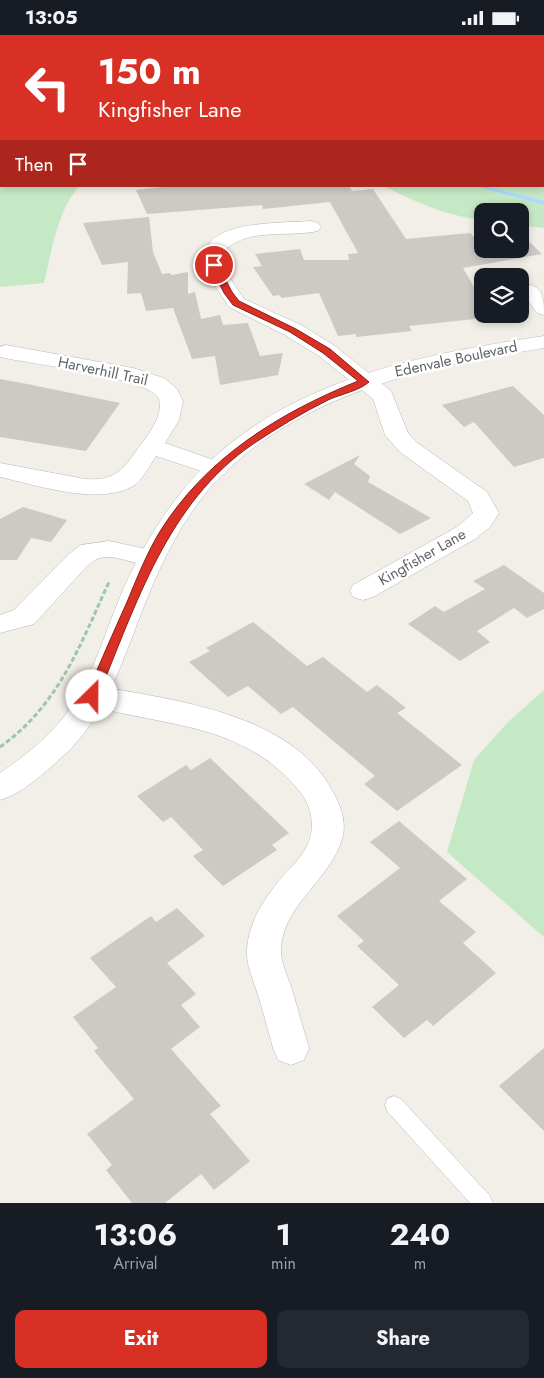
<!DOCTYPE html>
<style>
body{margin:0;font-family:Jost,sans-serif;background:#242831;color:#f1f3f6;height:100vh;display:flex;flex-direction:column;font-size:19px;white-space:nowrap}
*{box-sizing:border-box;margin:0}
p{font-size:16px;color:#9ea1a6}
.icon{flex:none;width:28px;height:28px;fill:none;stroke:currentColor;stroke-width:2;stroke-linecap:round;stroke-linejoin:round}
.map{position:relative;height:1168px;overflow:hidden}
.drawer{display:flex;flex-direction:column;background:#171b24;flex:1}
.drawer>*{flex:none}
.hud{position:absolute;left:0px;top:0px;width:545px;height:152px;box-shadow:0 2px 8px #0003;background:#d93025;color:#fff;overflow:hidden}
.buttons{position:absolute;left:474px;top:168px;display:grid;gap:10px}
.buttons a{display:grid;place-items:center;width:55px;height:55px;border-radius:10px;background:#171b24;box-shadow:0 2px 8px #0003;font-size:25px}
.pin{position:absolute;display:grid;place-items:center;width:42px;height:42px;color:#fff;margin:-21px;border:2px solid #fff;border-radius:50%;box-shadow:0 1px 5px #0007}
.me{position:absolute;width:55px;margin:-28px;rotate:23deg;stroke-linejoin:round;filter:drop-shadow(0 0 4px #0008)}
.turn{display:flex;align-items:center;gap:18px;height:105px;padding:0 15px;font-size:22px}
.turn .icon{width:65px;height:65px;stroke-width:2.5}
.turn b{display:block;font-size:35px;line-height:42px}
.then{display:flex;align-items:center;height:48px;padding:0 15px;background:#0003;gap:10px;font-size:19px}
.eta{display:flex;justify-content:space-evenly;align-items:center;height:85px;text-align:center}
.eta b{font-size:30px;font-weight:700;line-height:35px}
.action{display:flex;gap:10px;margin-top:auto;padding:10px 15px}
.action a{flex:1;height:58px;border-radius:10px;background:#d93025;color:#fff;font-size:20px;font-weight:700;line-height:58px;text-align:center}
.action a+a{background:#242831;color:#f1f3f6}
.status{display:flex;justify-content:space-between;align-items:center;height:35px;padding:0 25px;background:#171b24;direction:ltr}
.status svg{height:14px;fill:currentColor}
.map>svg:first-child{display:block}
.green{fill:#c5e8c5}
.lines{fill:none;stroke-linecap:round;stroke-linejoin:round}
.stream{fill:#aadaff;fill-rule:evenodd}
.building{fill:#cccac5}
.lane-casing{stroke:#b5b8bc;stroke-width:1}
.street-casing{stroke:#b5b8bc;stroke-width:1}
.secondary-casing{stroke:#b6babf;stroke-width:1}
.path{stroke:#9cc7a9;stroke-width:3;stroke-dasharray:5 2.5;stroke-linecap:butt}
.lane{fill:#fff;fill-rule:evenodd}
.street{fill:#fff;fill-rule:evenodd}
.secondary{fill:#fff;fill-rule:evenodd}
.route{fill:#d93025;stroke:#8d1f18}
.labels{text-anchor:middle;stroke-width:5;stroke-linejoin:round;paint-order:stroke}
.street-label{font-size:15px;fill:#5f6368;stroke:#fff}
</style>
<div class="status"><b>13:05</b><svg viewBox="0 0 49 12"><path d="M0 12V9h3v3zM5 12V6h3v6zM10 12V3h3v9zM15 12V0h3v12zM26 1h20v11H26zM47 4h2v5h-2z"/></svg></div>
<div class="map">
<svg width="544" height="1168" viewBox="0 0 544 1168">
<rect width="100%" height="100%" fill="#f1efe8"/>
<path class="green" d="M0,0H280L283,1H1V151H79C57,177 52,215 44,248L0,252Z
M544,85V193L520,190V176H482V185C447,181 415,167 384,151H544Z
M544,655V902L447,817L474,725L508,687Z"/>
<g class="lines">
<path class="stream" d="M0,35L1,36V38L0,39Z
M475,151H486L544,166V170Z"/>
</g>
<path class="building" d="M170,151H349L352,156L373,154L406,204L470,198L473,201L482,200V214H520V198L542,219L463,233L482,266V279H491H477L475,284L409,291L412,296L356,302V299L338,301L319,258L282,263L279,260L273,261L253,232L262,231L255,219L300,214L304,225H349L348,219L358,218L330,167L263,174L262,170L147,179L136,155Z
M149,182L153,217L162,239L170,238L171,240L188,237V259L195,257L201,284L220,280L223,290L248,288L260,321L283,318L278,340L220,350L215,321L192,324L173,273L146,276L141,258L127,259L128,227L102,230L83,188Z
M0,344L27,349L120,368L86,416L0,402Z
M513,351L544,380V423L514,432L474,387L464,392L442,370Z
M360,420L354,429L370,441L368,447L431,483L400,499L335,457L329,465L304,449Z
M23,472L67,485L51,507L31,503L17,525H0V484Z
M504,530L544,558V574L527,583L514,573L477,596L490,607L460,626L408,589L435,571L444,577L485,554L473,546Z
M253,587L307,631L323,622L367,657L377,650L406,673L397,678L462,730L397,776L364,749L375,741L293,672L281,679L248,651L228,662L189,627L210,616L206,613Z
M210,723L289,798L272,810L277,815L223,851L193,821L203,815L171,782L163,787L137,761L186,730L191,735Z
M399,786L467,844L439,866L476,897L463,908L496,938L433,991L427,985L404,1003L372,972L399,950L357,911L364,906L337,881L400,833L370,807Z
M177,873L205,901L167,928L196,959L181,970L200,992L171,1014L221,1071L210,1079L250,1126L214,1155L201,1139L165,1168H132L106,1135L112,1130L87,1099L134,1064L94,1016L98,1013L73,982L116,952L90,923L151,881L156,887Z
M544,1013V1096L499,1051Z"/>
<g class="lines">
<defs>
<path id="lane" d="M394,1061L401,1064L490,1161L493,1168H470L387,1076L385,1070L387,1064Z"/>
<path id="street" d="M513,0H531V1H513Z
M311,186L318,188L321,192L318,196C288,203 241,191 221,220L230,243L244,264L301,290L335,311L391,356L408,398L416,407L487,457L499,478L490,492L475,504L373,562L363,565L353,562L350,556L353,550L457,492L473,478L468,466L400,417L385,400L373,364L319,321L285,300L229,272L210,243L201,220C204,216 207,211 210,207C230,186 284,188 311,186Z
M531,250C544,254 544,267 544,280L537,278L521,256L524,252Z
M6,310L133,333L164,343L177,354L183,366L179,385L165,408L225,429L228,434L225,439L216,441L156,421C150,430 142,446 133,451C99,471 36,450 0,442V428L85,444C114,446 121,437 137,415C146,402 164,382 159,364C153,343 25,328 0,322V312Z
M109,506L160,517L164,523L160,529C140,535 115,516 97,524C94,525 90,529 87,531L34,589L0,598V580L14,575L69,519L81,510Z
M92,650C172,665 291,677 333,757C341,771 347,788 342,804C330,845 286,867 281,911C280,926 286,938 291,951C297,972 303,992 309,1013L304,1025L291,1030L278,1025L273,1013C267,992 262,971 255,951C251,939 246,927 247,914C249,886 265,862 283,841C291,832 301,823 307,811C317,791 311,768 296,752C238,685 159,692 82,668L77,661L82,654Z"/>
<path id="secondary" d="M544,301V313C430,331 311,355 224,438C183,478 159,532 139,584C124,623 110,664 85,697C74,712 59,725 45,737C31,749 17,760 0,765V738C28,719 55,697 74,668C96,632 108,589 125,550C145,507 172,462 207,429C297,342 426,319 544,301Z"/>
</defs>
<use href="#lane" class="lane-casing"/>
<use href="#street" class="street-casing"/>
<use href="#secondary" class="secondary-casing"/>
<path class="path" d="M0,712C59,670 80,610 109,547"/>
<use href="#lane" class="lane"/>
<use href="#street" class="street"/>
<use href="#secondary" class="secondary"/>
</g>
<path class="route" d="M211,228H217L232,257L239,266L296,294L330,314L369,347C359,356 341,359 328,365C302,378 277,393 253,409C167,468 136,570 98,661L92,665L86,661C99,630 113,598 127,567C137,543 146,520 159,498C205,423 279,378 358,346L323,318L290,297L233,270L224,258L210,230Z"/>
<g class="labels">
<g class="street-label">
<text transform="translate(456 324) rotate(-12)" y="5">Edenvale Boulevard</text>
<text transform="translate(103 336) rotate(12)" y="5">Harverhill Trail</text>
<text transform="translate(422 522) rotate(-30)" y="5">Kingfisher Lane</text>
</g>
</g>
</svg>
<div class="buttons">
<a><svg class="icon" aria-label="search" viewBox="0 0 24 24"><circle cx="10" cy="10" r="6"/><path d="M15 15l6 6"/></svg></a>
<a><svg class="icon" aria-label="layers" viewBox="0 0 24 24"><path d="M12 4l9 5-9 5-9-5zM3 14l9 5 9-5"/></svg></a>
</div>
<div class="pin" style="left:214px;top:230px;background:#d93025"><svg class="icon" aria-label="arrive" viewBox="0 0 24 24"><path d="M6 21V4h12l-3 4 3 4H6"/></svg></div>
<svg class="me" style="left:92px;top:661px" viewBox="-20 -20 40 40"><circle r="19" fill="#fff"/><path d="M0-13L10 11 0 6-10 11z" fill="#d93025"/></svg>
<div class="hud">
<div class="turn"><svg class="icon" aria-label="left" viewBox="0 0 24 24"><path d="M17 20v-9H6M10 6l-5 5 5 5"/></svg><div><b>150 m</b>Kingfisher Lane</div></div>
<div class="then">Then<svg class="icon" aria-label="arrive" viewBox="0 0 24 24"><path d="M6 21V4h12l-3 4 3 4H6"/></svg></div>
</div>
</div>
<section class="drawer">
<div class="eta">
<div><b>13:06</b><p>Arrival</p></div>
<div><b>1</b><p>min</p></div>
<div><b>240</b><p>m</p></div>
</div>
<div class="action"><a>Exit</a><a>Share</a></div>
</section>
